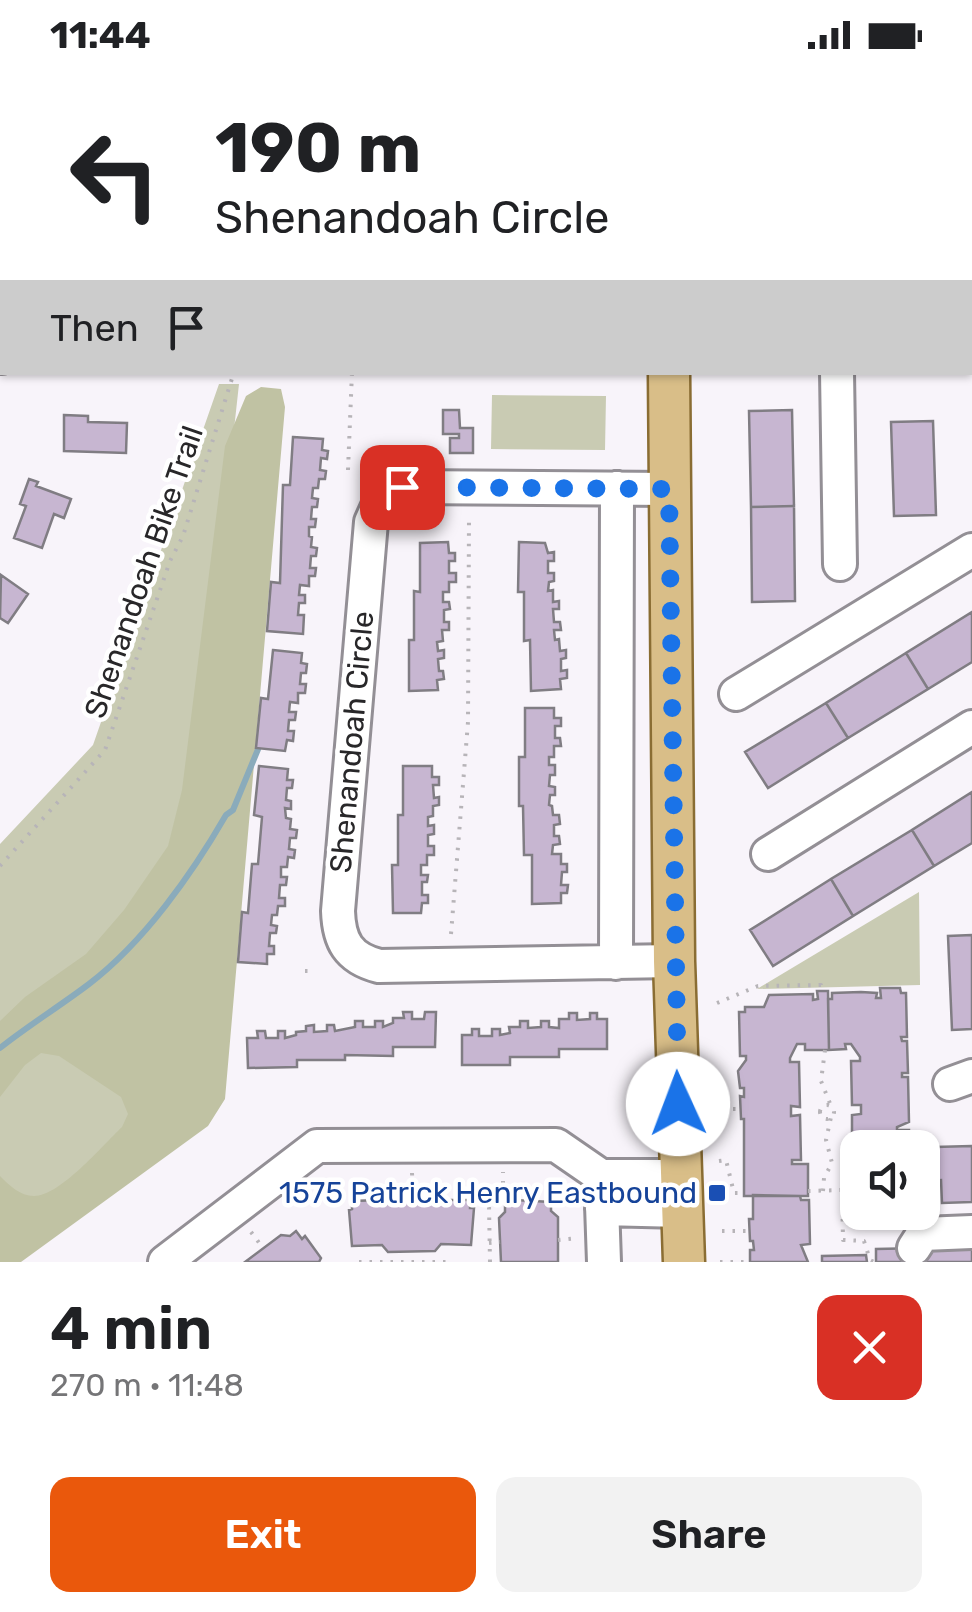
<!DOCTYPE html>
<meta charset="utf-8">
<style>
body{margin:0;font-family:Rubik,sans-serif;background:#f2f2f2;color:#202124;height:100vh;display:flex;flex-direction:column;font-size:38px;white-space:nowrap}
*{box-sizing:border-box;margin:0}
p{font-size:32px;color:#757577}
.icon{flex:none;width:55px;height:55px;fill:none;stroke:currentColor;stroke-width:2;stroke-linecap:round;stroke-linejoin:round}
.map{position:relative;height:1192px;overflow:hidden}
.drawer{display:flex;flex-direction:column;background:#fff;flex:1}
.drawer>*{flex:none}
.top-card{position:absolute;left:0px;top:0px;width:972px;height:305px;box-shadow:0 2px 8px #0004;background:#fff;color:#202124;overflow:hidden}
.fabs{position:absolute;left:840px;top:1060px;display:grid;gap:20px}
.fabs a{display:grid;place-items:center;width:100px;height:100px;border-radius:20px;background:#fff;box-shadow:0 2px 8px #0004;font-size:50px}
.pin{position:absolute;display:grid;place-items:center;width:85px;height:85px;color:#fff;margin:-42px;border-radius:20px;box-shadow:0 5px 15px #0006}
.me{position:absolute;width:110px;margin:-55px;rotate:358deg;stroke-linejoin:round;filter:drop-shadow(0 0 8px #0008)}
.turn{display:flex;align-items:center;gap:35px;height:210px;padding:0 50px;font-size:45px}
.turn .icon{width:130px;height:130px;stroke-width:2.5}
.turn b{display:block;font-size:70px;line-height:85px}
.then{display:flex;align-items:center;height:95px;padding:0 50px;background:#0003;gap:20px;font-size:38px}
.round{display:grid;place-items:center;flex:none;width:105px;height:105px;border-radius:20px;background:#f2f2f2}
.summary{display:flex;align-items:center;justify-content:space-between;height:170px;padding:0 50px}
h1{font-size:60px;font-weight:600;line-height:75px}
.action{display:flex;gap:20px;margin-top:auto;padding:20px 50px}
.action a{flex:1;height:115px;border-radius:20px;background:#ea580c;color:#fff;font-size:40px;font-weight:600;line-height:115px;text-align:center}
.action a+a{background:#f2f2f2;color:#202124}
.status{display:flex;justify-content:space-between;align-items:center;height:70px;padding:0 50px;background:#fff;direction:ltr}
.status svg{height:28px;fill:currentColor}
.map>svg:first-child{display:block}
.green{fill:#c9cbb3}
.forest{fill:#c0c2a3}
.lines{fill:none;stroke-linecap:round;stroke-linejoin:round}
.stream{stroke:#8aabbb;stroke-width:6}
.building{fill:#c7b6d1;stroke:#807d83;stroke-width:2.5}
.minor-casing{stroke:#938f95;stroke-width:38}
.major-casing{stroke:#8a6d33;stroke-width:45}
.path{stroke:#b7b4b8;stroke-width:4;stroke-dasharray:2.5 8;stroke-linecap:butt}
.minor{stroke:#fff;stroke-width:32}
.major{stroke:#d9be88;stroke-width:40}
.route{stroke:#1a73e8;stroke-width:18;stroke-dasharray:0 32.4}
.transit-dot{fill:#1a4fb4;stroke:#fff;stroke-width:4}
.labels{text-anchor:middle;stroke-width:9;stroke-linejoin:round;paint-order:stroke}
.street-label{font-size:30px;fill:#282729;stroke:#fff}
.transit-label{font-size:30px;fill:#164399;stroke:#fff;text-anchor:end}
</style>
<div class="status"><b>11:44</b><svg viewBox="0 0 49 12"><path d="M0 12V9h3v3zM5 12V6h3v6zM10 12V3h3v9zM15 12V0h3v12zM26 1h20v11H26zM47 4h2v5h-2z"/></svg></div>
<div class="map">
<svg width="972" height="1192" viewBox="0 0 972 1192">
<rect width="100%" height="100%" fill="#f8f4fa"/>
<path class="green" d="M219,314H239L158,1049L0,1171V774L93,675Z
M492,325L606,326L605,380L491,379Z
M919,822L920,915L757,919Z"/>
<path class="forest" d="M261,317L281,319L285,337L225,1029L208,1056L21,1192H0V1106C9,1115 20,1126 34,1126C60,1126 102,1076 122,1057L128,1044L121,1027L59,986L41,983L25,995L0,1027V951L25,927L86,884L124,840L168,776L182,720L225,376L246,326Z"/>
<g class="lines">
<path class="stream" d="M0,978C29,955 60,936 89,914C144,872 192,804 226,745L233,740L261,672"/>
</g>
<path class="building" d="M446,0H547L445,2Z
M443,340H459L460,358H473V383H450V368H459V364H443Z
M792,340L794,436L751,437L749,341Z
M64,345L88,346V352L127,353L126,383L64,381Z
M933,351L936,445L894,446L891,352Z
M293,367L323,369L322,380L328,381L327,389L321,388L320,400L326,401L325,409H319L318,418H313L312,428L318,429L317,437H312L311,449H316L315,457H309V466L312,467L311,477L317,478L316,486H311L310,498H316L315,506H309V516L300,515L299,525H305V533H299L298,545H304L303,564L267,561L271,512L280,513L283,415H290Z
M29,409L38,412L36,416L71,429L64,448L54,444L42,478L14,468L26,436L20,434Z
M794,436L795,531L752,532L751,437Z
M448,472L449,483H455V491H449V503H456V512H449V522H443V532H449L450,539L444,540V552H449V560H442L443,571L437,572L438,581L444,580V588L438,589L439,601H443L444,609L437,610L438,620L409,621V570H414V521L420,522V473Z
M519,472L545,473L548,483L554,482V491H548V503H554V511L549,512L548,521L553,520V532L559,531V539H553L554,552H560L561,560H554L555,570L559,569L560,581L566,580V588L561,589V601L567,600V608L560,609L561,619L531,621L530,570L524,571V522H518Z
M1,505L28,524L8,553L0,548Z
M972,542V592L928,619L906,583Z
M273,580L302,583L301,593L307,594L306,603H301L300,614H306L305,623H298V633L290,632L289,642H296L295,650H289L288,661H294L293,671L287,670L285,681L256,678L261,628L268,629Z
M906,583L928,619L848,668L826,633Z
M826,633L848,668L768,718L745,682Z
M525,638H554V648H561V656H555V668H560L561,676H554V687H549V695H555V705H550L549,716L555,717V725H550L549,735L552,736L553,745H559L560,754L554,755V766H559L560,774L553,775L552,784H561V794H567V802H562L561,815H568L567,823H561V833L532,834V785H524L523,736H519V687H525Z
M259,696L288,699L287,710H293L292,718H287L286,730L291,731V739L285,738L286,748L291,749L290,759L297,760L296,768H290L289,779L295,780L294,788L288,787L287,797H281V807H287L286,815H280L279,828H285V836H278L277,845H272L271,855L277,856L276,863H270L269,876H274V884H267V894L238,892L242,842L248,843L252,794H258L262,747L254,745Z
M403,696H432V707H439V715H433L434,728L439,727V735L433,736V746L428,747V756L434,755V764L428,765V776H434V785H427V795H421V805H428L427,812H422V825H428V833H422L421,843H393L392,795H398V745H403Z
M972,722V773L934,796L912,760Z
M912,760L934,796L853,846L831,809Z
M831,809L853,846L773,896L750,860Z
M972,865V959L952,960L948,866Z
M880,918H900L901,923H906L907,967H901L902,971H907L908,1003H902V1007H908L909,1052L897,1057V1060H909V1076L852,1077V1045L861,1044V1035H852L851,991H860V987L851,974H845L846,979L829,980L828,929H832V923L861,922L877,923L876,928H881Z
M817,921H828L829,980H805V974H797L790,988V992H799L800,1037L791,1036V1046L800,1045L801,1090H792V1094H808V1126H744V1049H741L740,1026L744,1027V1018H740L738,1001L746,990V986H740L739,942H745V937H764L769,925L813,924V930L818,929Z
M403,942H412V949H424L425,942H436L435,977H393V986L345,985V990H297V997L248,998L247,968H258L257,961H265L266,968H278V961H285V968L296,965V962L306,961V956L314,955V962L327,961V955H334L335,961L355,957V951H363V957H375V951H383V957L393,953V948H404Z
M569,943H577V950L590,949V943H597V949H607V979H559V987H510V995H462V965H472V959H479V966H492V959H500V965L510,963L509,957H520V951H528V958L541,957V951H549V957L559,958V949H569Z
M927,1075V1089H930V1083H935V1077L972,1076V1132L942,1133L941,1110L922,1111V1078H858V1089H853L852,1077Z
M413,1123L435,1124L441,1130H470V1138H474L471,1175L441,1174L435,1181L388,1182L382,1175L352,1176L349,1140L352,1139V1131L383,1130L388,1124Z
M753,1125L800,1126L801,1130H809L810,1174L801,1175L808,1192H750V1180H754L753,1171H750L749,1149H753Z
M514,1130L551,1132V1141L558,1147V1192H501L499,1148L505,1142V1134H514Z
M296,1161L302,1169L305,1166L321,1188L319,1192H245L281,1165L290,1166Z
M972,1177V1192H876V1179Z
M866,1185L867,1192H822V1186Z"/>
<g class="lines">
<defs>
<path id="minor" d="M716,0V2
M69,2L71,0
M397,2V0
M970,65H972
M0,160L2,150
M970,217H972
M970,284H972
M0,287H2
M837,302L840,494
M669,419L402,417L380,432L371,452L338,841C339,871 348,888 379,896L674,891
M736,624L972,480
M768,784L972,657
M616,893L617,418
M950,1014L972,1006
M601,1106L604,1192
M602,1139L682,1141
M914,1178L923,1164L972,1162
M165,1192L317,1076L556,1075L601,1106H681"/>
<path id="major" d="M667,0V2
M669,302L674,891L684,1192"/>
</defs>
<use href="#minor" class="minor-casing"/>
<use href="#major" class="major-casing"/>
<path class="path" d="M269,2V0
M348,400L352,302
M0,796L105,680L170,491L183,466L234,302
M451,864L468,652L469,447
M305,901H309
M717,933L758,916L821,915V921
M825,980L821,1011L831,1036
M820 1042a7 7 0 1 1 14 0a7 7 0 1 1-14 0Z
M712,1039H740
M719,1091L726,1090L734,1123H745
M412,1103L413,1123
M808,1121L842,1120L843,1170L864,1171L870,1190L874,1192
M823,1121L824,1108L832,1093L826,1070L831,1047
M722,1161H749
M251,1162L263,1178
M558,1170L578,1168
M489,1173L500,1172
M359,1192H453
M490,1192L489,1135L503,1120V1102
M720,1192H750"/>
<use href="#minor" class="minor"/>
<use href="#major" class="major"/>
</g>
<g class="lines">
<path class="route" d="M402,417L669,419L678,1034"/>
</g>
<rect class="transit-dot" x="707" y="1113" width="20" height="20" rx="5"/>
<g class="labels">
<g class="street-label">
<text transform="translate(144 502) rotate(-71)" y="10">Shenandoah Bike Trail</text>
<text transform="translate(352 672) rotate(-85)" y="10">Shenandoah Circle</text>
</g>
<g class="transit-label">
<text x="697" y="1133">1575 Patrick Henry Eastbound</text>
</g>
</g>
</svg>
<div class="fabs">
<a><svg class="icon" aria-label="sound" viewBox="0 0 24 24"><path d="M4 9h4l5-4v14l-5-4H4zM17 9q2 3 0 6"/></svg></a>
</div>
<div class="pin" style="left:402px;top:417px;background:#d93025"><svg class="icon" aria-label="arrive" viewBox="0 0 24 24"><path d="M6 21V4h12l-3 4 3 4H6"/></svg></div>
<svg class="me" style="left:678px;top:1034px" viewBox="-20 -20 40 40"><circle r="19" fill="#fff"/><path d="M0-13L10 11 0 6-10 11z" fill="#1a73e8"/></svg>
<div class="top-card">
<div class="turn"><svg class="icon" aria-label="left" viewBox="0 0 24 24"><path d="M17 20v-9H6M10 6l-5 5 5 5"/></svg><div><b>190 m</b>Shenandoah Circle</div></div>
<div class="then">Then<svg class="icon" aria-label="arrive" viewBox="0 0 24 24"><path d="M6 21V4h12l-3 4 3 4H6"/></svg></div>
</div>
</div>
<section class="drawer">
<div class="summary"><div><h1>4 min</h1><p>270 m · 11:48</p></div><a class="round" style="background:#d93025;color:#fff"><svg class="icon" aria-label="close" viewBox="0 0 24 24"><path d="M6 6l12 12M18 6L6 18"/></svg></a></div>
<div class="action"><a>Exit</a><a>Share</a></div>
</section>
